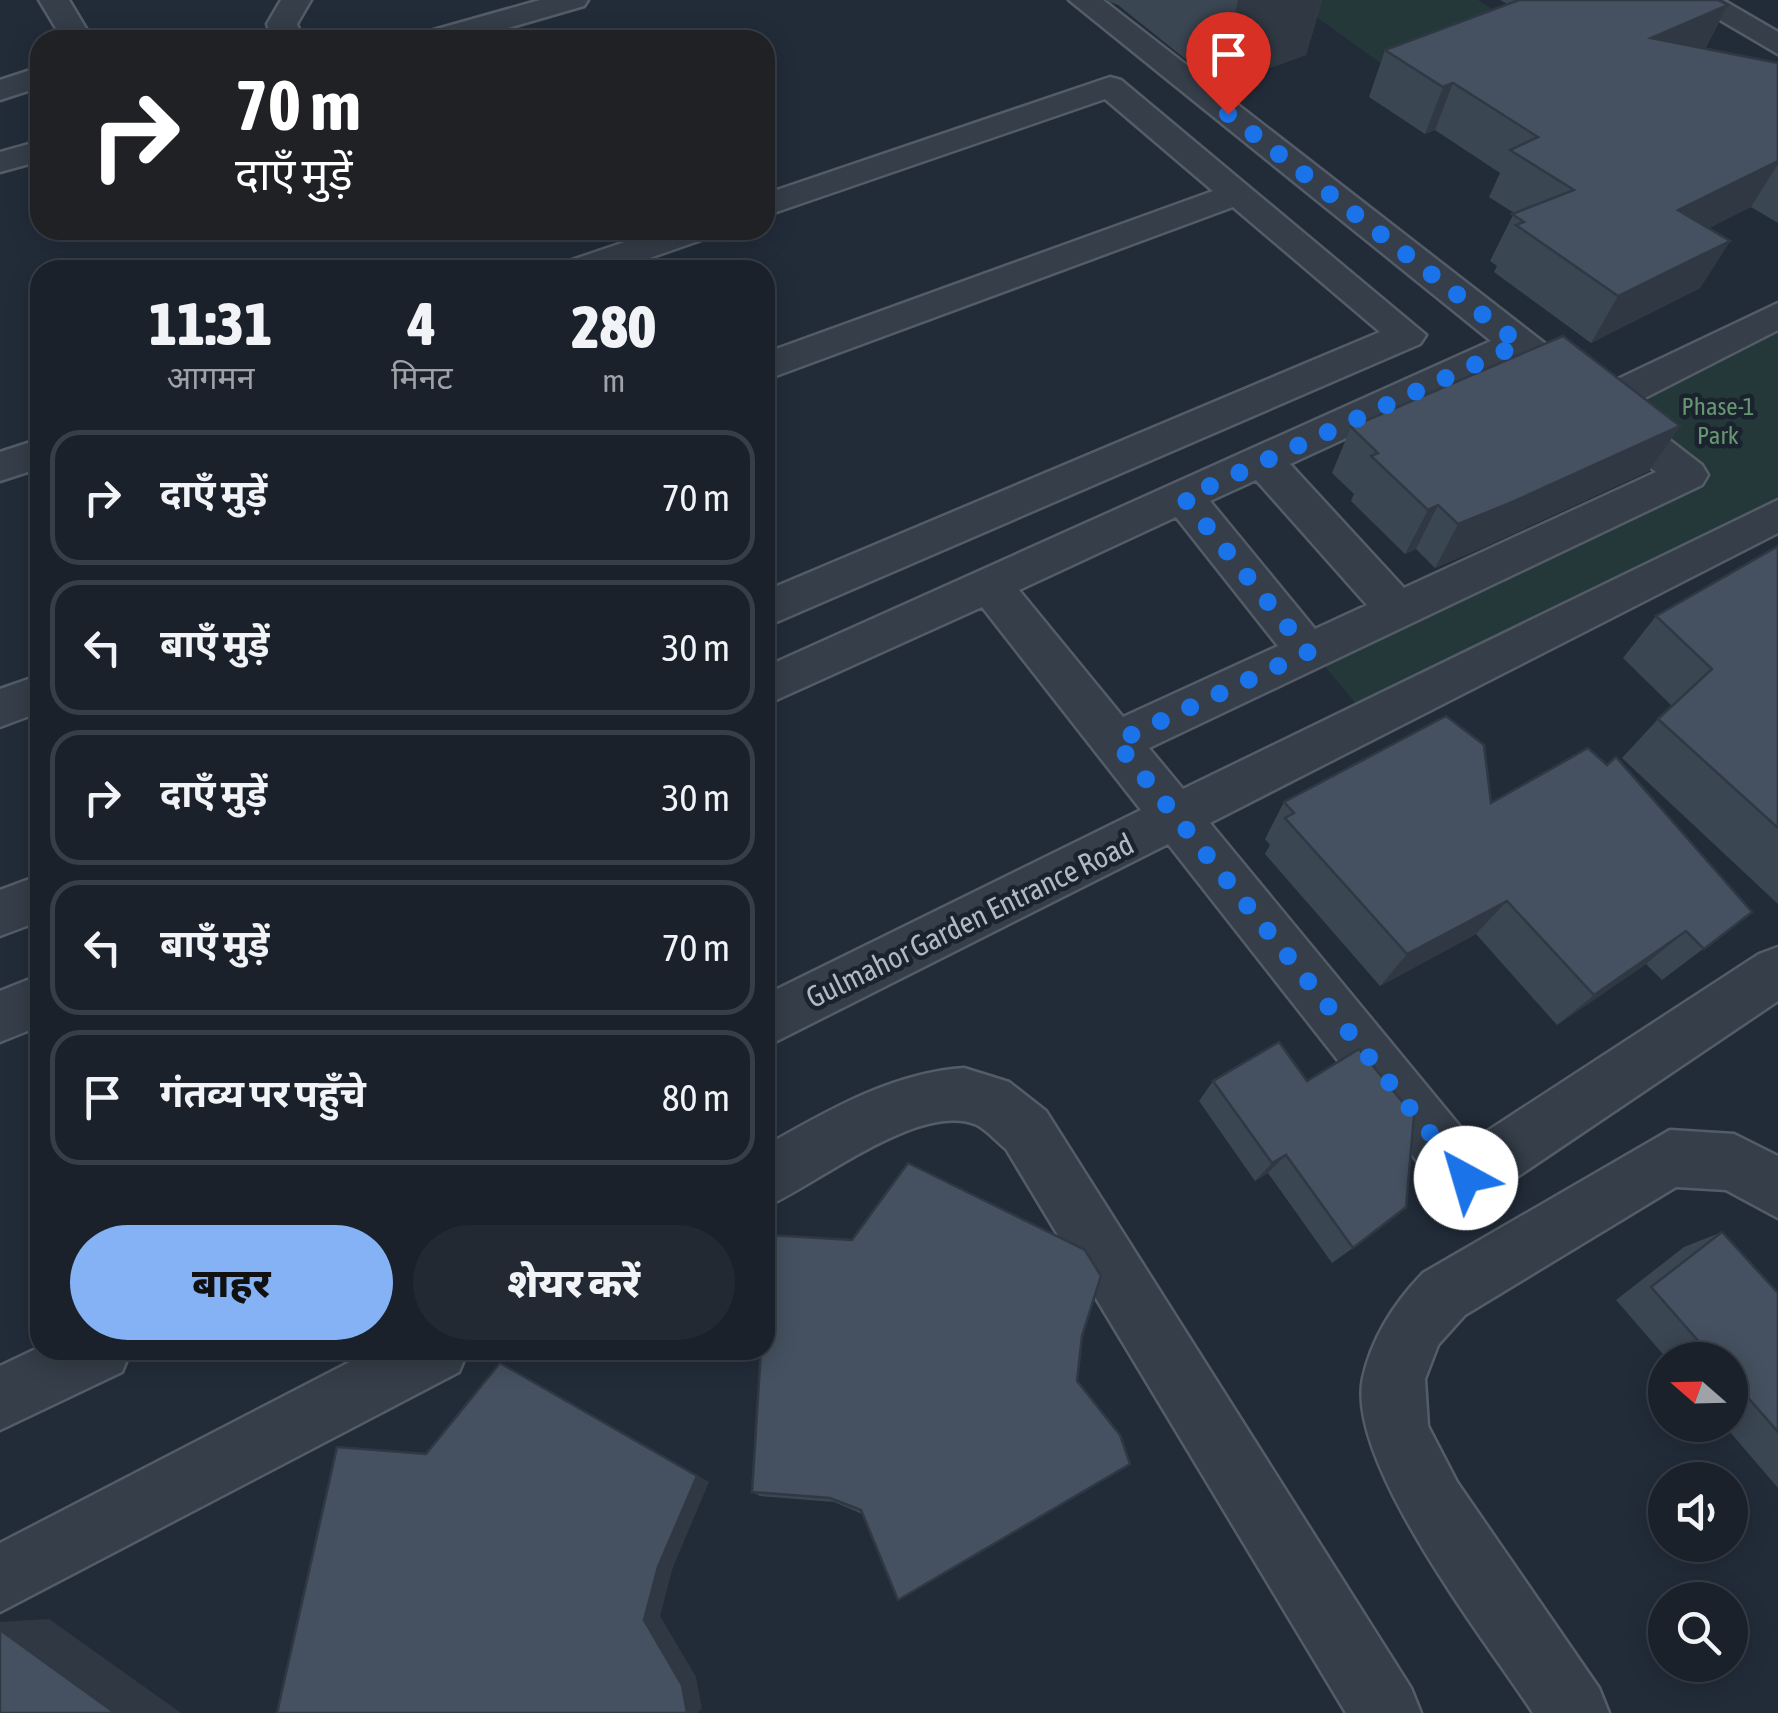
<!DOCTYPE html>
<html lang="hi">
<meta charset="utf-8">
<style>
body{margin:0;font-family:"Asap Condensed","Noto Sans Devanagari",sans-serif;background:#232933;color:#f1f3f6;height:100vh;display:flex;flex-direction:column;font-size:38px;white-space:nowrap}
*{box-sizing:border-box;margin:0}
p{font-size:32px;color:#9fa3a9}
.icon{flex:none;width:55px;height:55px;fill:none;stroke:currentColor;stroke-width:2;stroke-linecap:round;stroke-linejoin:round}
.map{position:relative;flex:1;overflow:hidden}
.details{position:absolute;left:30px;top:260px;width:745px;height:1100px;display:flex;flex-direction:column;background:#1a212b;border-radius:30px;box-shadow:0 5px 25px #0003,0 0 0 2px #383e47}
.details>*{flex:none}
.top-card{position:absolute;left:30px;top:30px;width:745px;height:210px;border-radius:30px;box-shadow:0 5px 25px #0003,0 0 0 2px #383e47;background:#202124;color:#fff;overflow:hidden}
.needle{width:65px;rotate:290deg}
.buttons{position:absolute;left:1648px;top:1342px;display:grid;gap:20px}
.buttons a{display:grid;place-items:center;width:100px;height:100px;border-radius:50%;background:#1a212b;box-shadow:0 5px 25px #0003,0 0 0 2px #383e47;font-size:50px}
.pin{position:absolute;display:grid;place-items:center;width:85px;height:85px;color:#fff;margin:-102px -42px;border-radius:50% 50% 50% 0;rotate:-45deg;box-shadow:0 0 10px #0007}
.pin .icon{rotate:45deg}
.me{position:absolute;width:110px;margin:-55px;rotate:321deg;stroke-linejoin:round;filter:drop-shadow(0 0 8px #0008)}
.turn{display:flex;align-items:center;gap:35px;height:210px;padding:0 40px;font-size:45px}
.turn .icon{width:130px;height:130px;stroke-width:2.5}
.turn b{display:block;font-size:70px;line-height:85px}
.eta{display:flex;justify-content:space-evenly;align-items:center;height:170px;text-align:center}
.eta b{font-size:60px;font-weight:800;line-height:70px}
.action{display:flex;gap:20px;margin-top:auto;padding:20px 40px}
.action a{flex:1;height:115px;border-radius:60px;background:#85b2f5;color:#111;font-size:40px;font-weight:800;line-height:115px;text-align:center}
.action a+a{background:#232933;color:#f1f3f6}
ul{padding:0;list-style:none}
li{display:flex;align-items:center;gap:30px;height:135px;margin:0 20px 15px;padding:0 20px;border:5px solid #383e47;border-radius:30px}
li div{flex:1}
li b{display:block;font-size:38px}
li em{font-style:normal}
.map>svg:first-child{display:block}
.green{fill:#24383a}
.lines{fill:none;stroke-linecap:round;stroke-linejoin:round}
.minor-casing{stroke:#535c67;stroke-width:5}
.minor{fill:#353e49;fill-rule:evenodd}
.wall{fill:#3b4653}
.shaded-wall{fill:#303943}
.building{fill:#455160;stroke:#303943;stroke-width:2.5}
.route{stroke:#1a73e8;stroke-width:18;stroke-dasharray:0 32.4}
.labels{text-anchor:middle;stroke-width:9;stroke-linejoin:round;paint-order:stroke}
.far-park-label{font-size:25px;fill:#689672;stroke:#1b232e}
.street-label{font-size:30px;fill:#b0b9c5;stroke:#1b232e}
</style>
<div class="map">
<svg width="1778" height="1713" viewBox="0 0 1778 1713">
<rect width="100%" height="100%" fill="#222c39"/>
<path class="green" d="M1293,0H1478L1515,23L1383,65Z
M1778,323V503L1363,712L1317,657L1686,475L1611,407Z"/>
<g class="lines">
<defs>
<path id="minor" d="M39,0H69L93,40H63Z
M281,0H311L297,24L303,40H273L267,24Z
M540,0H588L584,6L467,40H419L423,33Z
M1069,0H1103L1601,387L1778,303V330L1627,407L1702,465L1708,475L1702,485L1149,748L1183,789L1778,500V533L1210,823L1472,1141L1759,954L1778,947V1001L1486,1198L1466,1207L1446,1198L1168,844L765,1047V995L1141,810L982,607L765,705V667L1491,341ZM1515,360L1656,472L1404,588L1290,464ZM1256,480L1367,605L1315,629L1210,501ZM1176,517L1278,646L1123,717L1019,590Z
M1686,0H1723L1778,32V54Z
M40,67V87L0,100V80Z
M1110,77L1121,80L1426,335L1420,344L765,627V591L1380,332L1233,207L765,380V353L1213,191L1105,99L765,216V194Z
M40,141V161L0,172V152Z
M660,230H713L707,238L615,270H561L566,262Z
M40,439V468L0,481V452Z
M40,675V712L0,727V689Z
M40,875V921L0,936V890Z
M40,975V1026L0,1042V991Z
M964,1068L1009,1082L1046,1111L1411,1688L1421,1713H1346L1006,1149C997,1142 987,1130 977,1125C920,1100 817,1185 765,1207V1146C827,1111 891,1073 964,1068Z
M1670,1130L1734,1134L1778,1156V1218L1726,1190L1676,1187L1465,1315L1438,1345L1425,1379L1428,1426L1457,1482L1599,1688L1609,1713H1533C1486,1641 1345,1462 1363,1378C1372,1337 1395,1302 1423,1273Z
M40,1347L131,1350L122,1372L0,1430V1366Z
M373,1350H468L459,1372L0,1612V1543Z"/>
</defs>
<use href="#minor" class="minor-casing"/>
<use href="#minor" class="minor"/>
</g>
<path class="wall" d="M1105,0H1322L1306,55L1219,86L1118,5Z
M1500,0H1718L1728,5L1705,49L1778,63V223L1751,207L1708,228L1730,241L1700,288L1591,343L1494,272L1497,266L1490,261L1514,213L1489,197L1500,173L1435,130L1425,134L1369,97L1385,50L1508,4Z
M1680,426L1649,471L1484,547L1435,568L1416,549L1405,554L1351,501L1354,494L1332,473L1351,427Z
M1778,546V904L1622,758L1658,719L1672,706L1623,658L1656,616Z
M1284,802L1491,803L1752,912L1662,980L1646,964L1557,1025L1476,934L1380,986L1265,854L1270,845L1265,839Z
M1279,1042L1353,1248L1332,1263L1268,1173L1255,1181L1199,1101L1213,1081Z
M1722,1232L1778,1293V1488L1724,1425H1730V1360H1668L1616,1300L1684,1247Z
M852,1240L862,1514L834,1502L760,1496L752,1492Z"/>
<path class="shaded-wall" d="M1238,0H1322L1306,55L1219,86Z
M1728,5L1703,52L1651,38Z
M1453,83L1435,130L1425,134L1443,87Z
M1778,161V164L1751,207L1651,258L1678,210Z
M1730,241L1700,288L1591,343L1618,296Z
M1680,426L1649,471L1484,547L1435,568L1458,524Z
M1438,505L1416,549L1405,554L1428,510Z
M1507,901L1476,934L1380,986L1407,954Z
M1686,931L1646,964L1557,1025L1594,995Z
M1286,1155L1268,1173L1255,1181L1272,1163Z
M500,1363L709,1482L673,1567L660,1616L696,1677L702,1709L697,1713H687L644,1620Z
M49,1619L181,1713H115L0,1630V1622Z"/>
<path class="building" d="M1519,0H1718L1728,5L1651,38L1778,63V161L1678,210L1730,241L1618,296L1516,225L1524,222L1512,214L1574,190L1510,150L1538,137L1453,83L1443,87L1385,50Z
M1563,336L1680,426L1510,503L1458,524L1438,505L1428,510L1371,456L1378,453L1351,427Z
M1778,546V828L1658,719L1712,669L1656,616Z
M1446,716L1484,745L1491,803L1588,748L1607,765L1616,757L1752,912L1704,949L1686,931L1594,995L1507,901L1407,954L1285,818L1294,813L1284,802Z
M1279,1042L1307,1081L1359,1049L1414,1116L1406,1207L1353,1248L1286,1155L1272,1163L1213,1081Z
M908,1163L1085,1250L1101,1276L1082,1336L1077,1381L1120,1435L1130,1464L898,1600L861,1510L830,1498L752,1492L761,1350H765V1296L769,1235L852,1240Z
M1722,1232L1778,1293V1432L1730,1377V1360H1715L1651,1287Z
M500,1363L697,1476L658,1567L644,1620L682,1685L687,1713H277L337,1447L426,1454Z
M0,1630L115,1713H0Z"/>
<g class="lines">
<path class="route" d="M1228,114L1520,344L1184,498L1308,652L1116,742L1466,1178"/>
</g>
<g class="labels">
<g class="far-park-label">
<text x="1718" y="415">Phase-1<tspan x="1718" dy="29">Park</tspan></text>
</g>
<g class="street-label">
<text transform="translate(970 921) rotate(-26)" y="10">Gulmahor Garden Entrance Road</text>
</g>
</g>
</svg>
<div class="buttons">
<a><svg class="needle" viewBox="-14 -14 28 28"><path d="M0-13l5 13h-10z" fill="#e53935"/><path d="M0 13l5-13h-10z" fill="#9fa3a9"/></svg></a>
<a><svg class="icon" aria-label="sound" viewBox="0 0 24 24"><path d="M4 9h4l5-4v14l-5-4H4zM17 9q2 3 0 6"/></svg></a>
<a><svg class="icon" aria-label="search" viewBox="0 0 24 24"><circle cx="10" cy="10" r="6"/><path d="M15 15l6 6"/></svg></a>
</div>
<div class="pin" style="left:1228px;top:114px;background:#d93025"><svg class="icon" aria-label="arrive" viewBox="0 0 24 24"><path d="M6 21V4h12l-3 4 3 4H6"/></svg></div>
<svg class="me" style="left:1466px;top:1178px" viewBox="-20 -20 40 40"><circle r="19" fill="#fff"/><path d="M0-13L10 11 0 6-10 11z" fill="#1a73e8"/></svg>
<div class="top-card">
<div class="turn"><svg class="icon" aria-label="right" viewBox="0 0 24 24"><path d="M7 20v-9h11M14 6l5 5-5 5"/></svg><div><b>70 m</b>दाएँ मुड़ें</div></div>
</div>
<section class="details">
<div class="eta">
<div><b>11:31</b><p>आगमन</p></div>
<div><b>4</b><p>मिनट</p></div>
<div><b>280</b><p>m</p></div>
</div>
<ul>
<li><svg class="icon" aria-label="right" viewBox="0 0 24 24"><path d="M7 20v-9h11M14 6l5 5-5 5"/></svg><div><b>दाएँ मुड़ें</b></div><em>70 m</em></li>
<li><svg class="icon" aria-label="left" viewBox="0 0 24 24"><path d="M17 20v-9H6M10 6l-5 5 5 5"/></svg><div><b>बाएँ मुड़ें</b></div><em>30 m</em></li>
<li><svg class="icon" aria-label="right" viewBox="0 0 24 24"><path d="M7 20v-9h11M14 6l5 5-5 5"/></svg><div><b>दाएँ मुड़ें</b></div><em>30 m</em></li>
<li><svg class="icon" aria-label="left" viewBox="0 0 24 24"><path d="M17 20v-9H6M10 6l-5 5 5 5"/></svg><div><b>बाएँ मुड़ें</b></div><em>70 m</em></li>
<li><svg class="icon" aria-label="arrive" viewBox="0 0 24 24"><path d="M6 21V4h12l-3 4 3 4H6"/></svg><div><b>गंतव्य पर पहुँचे</b></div><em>80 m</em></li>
</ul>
<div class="action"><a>बाहर</a><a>शेयर करें</a></div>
</section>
</div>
